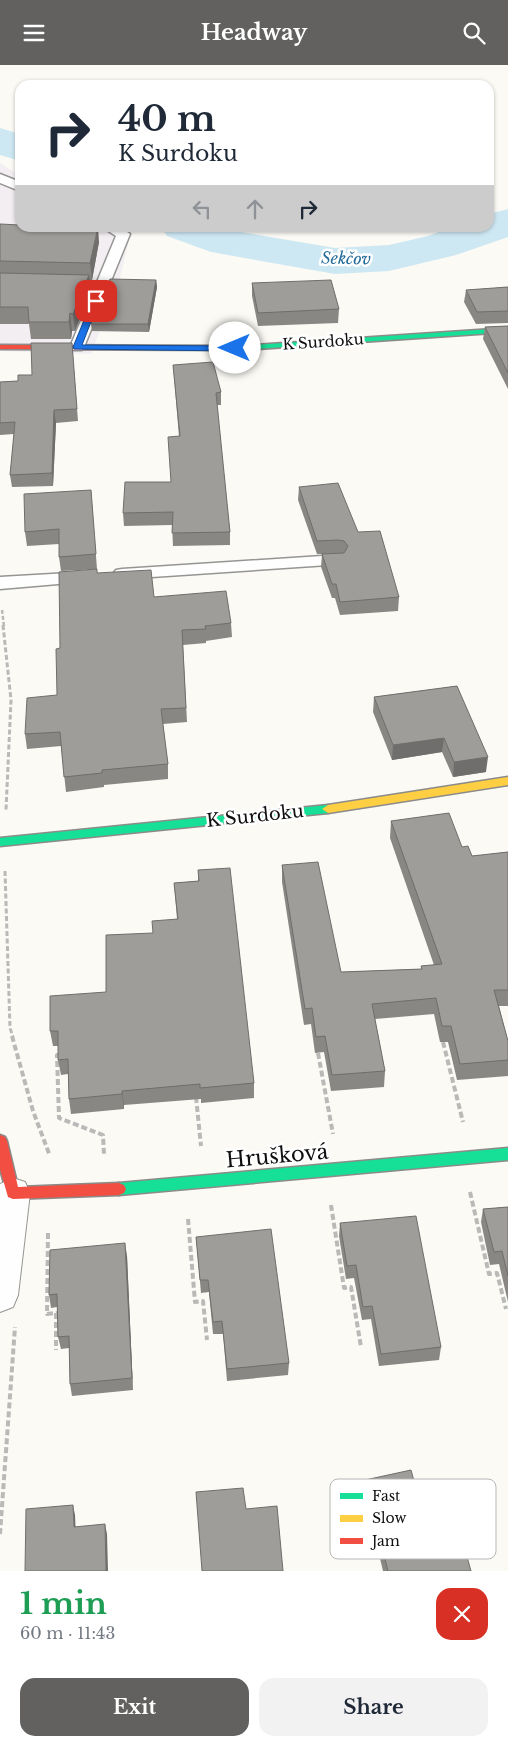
<!DOCTYPE html>
<meta charset="utf-8">
<style>
body{margin:0;font-family:"Libre Baskerville",serif;background:#f2f2f3;color:#1f2937;height:100vh;display:flex;flex-direction:column;font-size:19px;white-space:nowrap}
*{box-sizing:border-box;margin:0}
p{font-size:16px;color:#747a83}
.icon{flex:none;width:28px;height:28px;fill:none;stroke:currentColor;stroke-width:2;stroke-linecap:round;stroke-linejoin:round}
.map{position:relative;height:1506px;overflow:hidden}
.sheet{display:flex;flex-direction:column;background:#fff;flex:1}
.sheet>*{flex:none}
.banner{position:absolute;left:15px;top:15px;width:479px;height:152px;border-radius:15px;box-shadow:0 1px 4px #0004;background:#fff;color:#1f2937;overflow:hidden}
.pin{position:absolute;display:grid;place-items:center;width:42px;height:42px;color:#fff;margin:-21px;border-radius:10px;box-shadow:0 2px 8px #0006}
.me{position:absolute;width:55px;margin:-28px;rotate:270deg;stroke-linejoin:round;filter:drop-shadow(0 0 4px #0008)}
.turn{display:flex;align-items:center;gap:18px;height:105px;padding:0 20px;font-size:22px}
.turn .icon{width:65px;height:65px;stroke-width:2.5}
.turn b{display:block;font-size:35px;line-height:42px}
.lanes{display:flex;align-items:center;height:48px;padding:0 20px;background:#0003;justify-content:center;gap:25px;direction:ltr}
.lanes .off{opacity:.35}
.round{display:grid;place-items:center;flex:none;width:52px;height:52px;border-radius:15px;background:#f2f2f3}
.summary{display:flex;align-items:center;justify-content:space-between;height:85px;padding:0 20px}
h1{font-size:30px;font-weight:700;line-height:38px;color:#1e9e55}
.button{display:flex;gap:10px;margin-top:auto;padding:10px 20px}
.button a{flex:1;height:58px;border-radius:15px;background:#626160;color:#fff;font-size:20px;font-weight:700;line-height:58px;text-align:center}
.button a+a{background:#f2f2f3;color:#1f2937}
header{display:flex;justify-content:space-between;align-items:center;height:65px;padding:0 20px;background:#626160;color:#fff;font-size:22px;font-weight:700}
.map>svg:first-child{display:block}
.industrial{fill:#f2eef1}
.lines{fill:none;stroke-linecap:round;stroke-linejoin:round}
.river{fill:#cee8f3;fill-rule:evenodd}
.lane-casing{stroke:#959593;stroke-width:3}
.street-casing{stroke:#959593;stroke-width:2}
.fast-casing{stroke:#8c8b89;stroke-width:3}
.slow-casing{stroke:#8c8b89;stroke-width:3}
.jam-casing{stroke:#8c8b89;stroke-width:3}
.path-far2{stroke:#b9b9b8;stroke-width:2.5;stroke-dasharray:4 2;stroke-linecap:butt}
.path-far1{stroke:#b9b9b8;stroke-width:3;stroke-dasharray:5 2.5;stroke-linecap:butt}
.path{stroke:#b9b9b8;stroke-width:4;stroke-dasharray:6 3;stroke-linecap:butt}
.lane{fill:#fefefe;fill-rule:evenodd}
.street{fill:#fefefe;fill-rule:evenodd}
.fast{fill:#16e098;fill-rule:evenodd}
.slow{fill:#ffcf43;fill-rule:evenodd}
.jam{fill:#f24e42;fill-rule:evenodd}
.wall{fill:#898784}
.shaded-wall{fill:#6f6e6c}
.building{fill:#9f9d9a;stroke:#6f6e6c}
.route{fill:#1a73e8;stroke:#114b97}
.labels{text-anchor:middle;stroke-width:5;stroke-linejoin:round;paint-order:stroke}
.far-street-label{font-size:15px;fill:#0f0f0f;stroke:#fff}
.far-water-label{font-size:16px;font-style:italic;fill:#216a98;stroke:#fff}
.street-label{font-size:18px;fill:#0f0f0f;stroke:#fff}
.near-street-label{font-size:21px;fill:#0f0f0f;stroke:#fff}
.key{fill:#fff;stroke:#b7b7b7;stroke-width:1}
.key-label{font-size:14px;fill:#0f0f0f}
</style>
<header><svg class="icon" aria-label="menu" viewBox="0 0 24 24"><path d="M4 6h16M4 12h16M4 18h16"/></svg>Headway<svg class="icon" aria-label="search" viewBox="0 0 24 24"><circle cx="10" cy="10" r="6"/><path d="M15 15l6 6"/></svg></header>
<div class="map">
<svg width="508" height="1506" viewBox="0 0 508 1506">
<rect width="100%" height="100%" fill="#fbfaf5"/>
<path class="industrial" d="M0,98L20,111V162L132,163L119,217L91,289L0,286Z"/>
<g class="lines">
<path class="river" d="M0,63L20,69V96L0,90Z
M508,144V172L456,190L389,206L335,209L211,187L167,171L161,162H224L235,166L335,183L389,180L428,171L452,162H489V149Z"/>
<defs>
<path id="lane" d="M0,109L20,117V126L0,118Z
M102,162H120L130,169L84,282L82,285H72L70,282L116,171Z
M337,490L343,491L346,495L343,499L122,514L116,513L113,509L116,505L122,504Z
M87,507L93,508L96,512L93,516L0,524V512Z"/>
<path id="street" d="M13,1113L25,1117L30,1128L18,1230L13,1242L0,1247V1119Z"/>
<path id="fast" d="M508,263V267L241,285L237,283L241,281Z
M328,740L334,744L328,748L0,781V773Z
M508,1083V1095L119,1130L114,1128L112,1124L114,1120L119,1118Z"/>
<path id="slow" d="M508,712V720L328,748L322,744L328,740Z"/>
<path id="jam" d="M0,280L241,281L245,283L241,285L0,284Z
M0,1070L5,1072L7,1076L18,1122L119,1118L124,1120L126,1124L124,1128L119,1130L13,1134L8,1132L0,1104Z"/>
</defs>
<use href="#lane" class="lane-casing"/>
<use href="#street" class="street-casing"/>
<use href="#fast" class="fast-casing"/>
<use href="#slow" class="slow-casing"/>
<use href="#jam" class="jam-casing"/>
<path class="path-far2" d="M2,545L4,561"/>
<path class="path-far1" d="M3,560L11,635L6,745
M5,806L10,963L13,972"/>
<path class="path" d="M12,971L33,1046L50,1091
M443,977L463,1057
M318,988L333,1069
M60,990H57L59,1053L103,1070L104,1090
M196,1032L201,1081
M470,1127L489,1209L497,1208L506,1244
M331,1140L344,1223L351,1222L361,1282
M188,1154L195,1237L203,1236L207,1275
M48,1168L47,1249L56,1248V1285
M0,1469L15,1262"/>
<use href="#lane" class="lane"/>
<use href="#street" class="street"/>
<use href="#fast" class="fast"/>
<use href="#slow" class="slow"/>
<use href="#jam" class="jam"/>
</g>
<path class="wall" d="M0,159L99,177L92,215H89L90,227L75,266H72L71,274H31L29,259H0Z
M156,215L157,222L149,267L92,266L91,259Z
M252,218L339,244L338,258L258,261L252,231Z
M508,222V258L476,259L464,237L466,225Z
M508,261V324L483,274L485,262Z
M72,278L78,356L56,358L53,421L12,422L10,410L14,369L0,370V317L18,316L32,310Z
M173,300L221,327V340H217L230,467V480L173,481L172,460L124,461L123,448L171,417L179,372Z
M299,422L358,467L399,532L398,546L340,550L335,533H332L321,502L322,489H325H317L298,435Z
M91,425L97,504L61,506L59,492V479L27,481L25,467Z
M97,508L154,532L231,558L232,572L206,576V578L183,580L187,657L163,659L168,699V714L104,720V722L66,727L61,681L27,684L25,669L57,630L60,583Z
M457,621L486,707L453,712L442,687L392,695L373,647L374,632Z
M391,756L462,782L472,791L508,787V941H499L508,976V1011L457,1015L448,977H440L434,949L375,954L385,1006L384,1022L331,1026L324,987L315,988L311,959L304,960L282,817V800L341,907L421,904V901L434,900L390,773Z
M198,805L254,1018V1033L201,1038V1034L124,1040V1044L71,1049L69,1034L68,1009L61,1010L58,995V981H53L50,966L106,927L153,868L177,854L174,818L198,816Z
M508,1142V1237L499,1199L490,1200L481,1157L483,1144Z
M340,1158L441,1282L439,1295L379,1301L371,1254L362,1255L354,1213L346,1214L339,1171Z
M196,1172L289,1298L288,1310L227,1316L223,1269H213L209,1227L201,1228Z
M127,1191L133,1325L72,1331L70,1319L69,1283L61,1284L58,1272L57,1242L51,1243L49,1230Z
M365,1415L417,1427L471,1506H383L364,1427Z"/>
<path class="shaded-wall" d="M98,162L99,177L92,215L90,198Z
M89,210L90,227L75,266L73,249Z
M156,215L157,222L149,267L148,259Z
M70,248L72,266L71,274L69,257Z
M54,345L56,358L53,421L52,408Z
M444,673L442,687L392,695L393,680Z
M488,692L486,707L453,712L454,697Z
M122,1026L124,1040V1044L122,1029Z
M125,1178L127,1191L133,1325L132,1313Z
M73,1440L75,1450L76,1472L74,1462Z
M105,1459L107,1469L108,1506H106Z"/>
<path class="building" d="M0,159L20,160V162H98L90,198L0,196Z
M0,208L89,210L73,249L70,248L69,257H29L28,242H0Z
M110,214L156,215L148,259H91Z
M331,215L339,244L258,248L252,218Z
M508,222V246L477,247L466,225Z
M508,261V308L485,262Z
M31,278H72L77,344L54,345L52,408L10,410L15,357L0,358V317L18,316V310H32Z
M213,297L221,327L216,328L230,467L172,468L173,447L123,448L125,417H171L168,372L180,371L173,300Z
M338,418L358,467L380,466L399,532L340,537L336,519H332L322,489L344,488L348,481L344,476L338,475L317,476L299,422Z
M91,425L96,489L59,492V464L25,467L24,429Z
M97,504V508L151,505L154,532L226,526L231,558L205,561L206,564L182,565L186,643L161,644L168,699L102,705V708L64,712L60,667L25,669L27,633L57,630L56,584L60,583L59,507Z
M457,621L488,692L454,697L444,673L393,680L374,632Z
M449,748L462,782L468,781L472,791L508,787V925H494L508,976V995L460,999L451,961H442L436,933L372,939L385,1006L332,1010L325,971L316,972L312,943L305,944L282,800L318,797L341,907L422,904L421,901L442,899L391,756Z
M230,803L254,1018L200,1023V1019L122,1026V1029L69,1034L68,994L58,995V966H50V931L106,927V870L153,868L152,856L178,854L174,818L199,816L198,805Z
M508,1142V1211L502,1186L494,1187L483,1144Z
M416,1151L441,1282L381,1289L372,1241L363,1242L356,1200L347,1201L340,1158Z
M271,1164L289,1298L227,1304L222,1256L213,1257L208,1215H200L196,1172Z
M125,1178L132,1313L70,1319L69,1271L58,1272L57,1229L49,1230L50,1185Z
M411,1405L417,1427L447,1420L471,1506H388L365,1415Z
M243,1423L246,1444L277,1441L283,1506H202L196,1427Z
M73,1440L74,1462L105,1459L106,1506H25L26,1444Z"/>
<path class="route" d="M96,234L99,236L82,280L235,281L239,283L235,286L74,284L73,282L92,236Z"/>
<g class="labels">
<g class="far-street-label">
<text transform="translate(323 277) rotate(-4)" y="5">K Surdoku</text>
</g>
<g class="far-water-label">
<text transform="translate(346 193) rotate(1)" y="6">Sekčov</text>
</g>
<g class="street-label">
<text transform="translate(255 751) rotate(-6)" y="6">K Surdoku</text>
</g>
<g class="near-street-label">
<text transform="translate(277 1091) rotate(-5)" y="7">Hrušková</text>
</g>
</g>
<rect x="330" y="1414" width="166" height="80" rx="8" class="key"/>
<rect x="340" y="1428" width="23" height="6" fill="#16e098"/>
<rect x="340" y="1450" width="23" height="7" fill="#ffcf43"/>
<rect x="340" y="1473" width="23" height="6" fill="#f24e42"/>
<g class="key-label">
<text x="372" y="1436">Fast</text>
<text x="372" y="1458">Slow</text>
<text x="372" y="1481">Jam</text>
</g>
</svg>
<div class="pin" style="left:96px;top:236px;background:#d93025"><svg class="icon" aria-label="arrive" viewBox="0 0 24 24"><path d="M6 21V4h12l-3 4 3 4H6"/></svg></div>
<svg class="me" style="left:235px;top:283px" viewBox="-20 -20 40 40"><circle r="19" fill="#fff"/><path d="M0-13L10 11 0 6-10 11z" fill="#1a73e8"/></svg>
<div class="banner">
<div class="turn"><svg class="icon" aria-label="right" viewBox="0 0 24 24"><path d="M7 20v-9h11M14 6l5 5-5 5"/></svg><div><b>40 m</b>K Surdoku</div></div>
<div class="lanes"><svg class="icon off" aria-label="left" viewBox="0 0 24 24"><path d="M17 20v-9H6M10 6l-5 5 5 5"/></svg><svg class="icon off" aria-label="ahead" viewBox="0 0 24 24"><path d="M12 20V5M6 11l6-6 6 6"/></svg><svg class="icon" aria-label="right" viewBox="0 0 24 24"><path d="M7 20v-9h11M14 6l5 5-5 5"/></svg></div>
</div>
</div>
<section class="sheet">
<div class="summary"><div><h1>1 min</h1><p>60 m · 11:43</p></div><a class="round" style="background:#d93025;color:#fff"><svg class="icon" aria-label="close" viewBox="0 0 24 24"><path d="M6 6l12 12M18 6L6 18"/></svg></a></div>
<div class="button"><a>Exit</a><a>Share</a></div>
</section>
